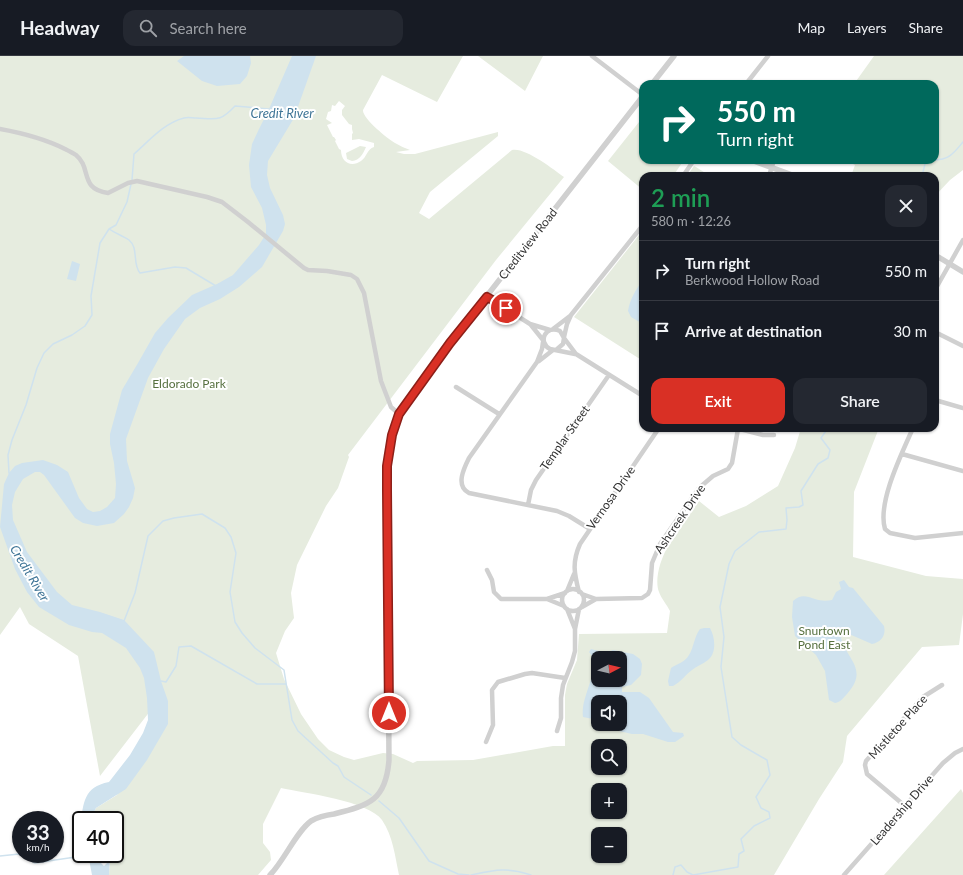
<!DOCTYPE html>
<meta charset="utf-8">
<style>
body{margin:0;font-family:Lato,sans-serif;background:#242831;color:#f1f3f6;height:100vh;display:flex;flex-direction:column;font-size:15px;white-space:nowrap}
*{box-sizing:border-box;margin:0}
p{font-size:13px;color:#9ea1a6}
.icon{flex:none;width:22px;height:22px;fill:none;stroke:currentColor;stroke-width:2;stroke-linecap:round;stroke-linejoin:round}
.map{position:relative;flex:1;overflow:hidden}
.sheet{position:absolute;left:639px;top:116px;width:300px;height:260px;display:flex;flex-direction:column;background:#171b24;border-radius:12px;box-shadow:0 1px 3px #0004}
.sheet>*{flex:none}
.hud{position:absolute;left:639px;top:24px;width:300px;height:84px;border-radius:12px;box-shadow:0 1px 3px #0004;background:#00695c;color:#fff;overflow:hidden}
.needle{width:26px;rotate:83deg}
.tools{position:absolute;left:591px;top:595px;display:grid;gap:8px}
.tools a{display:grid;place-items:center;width:36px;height:36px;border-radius:8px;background:#171b24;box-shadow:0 1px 3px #0004;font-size:20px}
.speed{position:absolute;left:12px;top:755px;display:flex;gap:8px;font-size:20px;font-weight:700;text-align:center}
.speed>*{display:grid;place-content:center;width:52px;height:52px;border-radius:50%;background:#171b24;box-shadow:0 1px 3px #0004;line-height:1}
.speed small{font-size:10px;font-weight:400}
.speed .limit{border:2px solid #111;border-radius:6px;background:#fff;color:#111}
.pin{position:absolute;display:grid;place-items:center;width:34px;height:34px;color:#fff;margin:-17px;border:2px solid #fff;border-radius:50%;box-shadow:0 1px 4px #0007}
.me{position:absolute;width:44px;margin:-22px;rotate:0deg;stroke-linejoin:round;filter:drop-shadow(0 0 3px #0008)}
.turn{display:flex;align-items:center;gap:14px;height:84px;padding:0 12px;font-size:18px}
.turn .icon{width:52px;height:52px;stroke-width:2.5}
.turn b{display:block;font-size:28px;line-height:34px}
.round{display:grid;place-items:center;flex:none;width:42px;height:42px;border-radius:12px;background:#242831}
.overview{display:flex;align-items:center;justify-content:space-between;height:68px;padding:0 12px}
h1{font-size:24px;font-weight:600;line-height:30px;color:#1e9e55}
.button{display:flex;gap:8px;margin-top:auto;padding:8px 12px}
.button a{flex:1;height:46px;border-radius:12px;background:#d93025;color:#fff;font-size:16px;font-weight:600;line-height:46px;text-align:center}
.button a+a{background:#242831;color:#f1f3f6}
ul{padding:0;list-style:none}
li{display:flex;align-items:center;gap:12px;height:60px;padding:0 12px;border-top:1px solid #363941}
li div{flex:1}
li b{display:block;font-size:15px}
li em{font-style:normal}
header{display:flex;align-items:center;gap:24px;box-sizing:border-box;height:56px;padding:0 20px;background:#171b24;border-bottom:1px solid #363941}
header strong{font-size:19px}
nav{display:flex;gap:22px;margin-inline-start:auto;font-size:14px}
.search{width:280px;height:36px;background:#242831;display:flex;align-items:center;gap:10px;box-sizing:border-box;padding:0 14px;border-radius:12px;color:#9ea1a6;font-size:15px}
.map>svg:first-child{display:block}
.green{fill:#e6ecdf;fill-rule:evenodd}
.water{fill:#cfe2ee;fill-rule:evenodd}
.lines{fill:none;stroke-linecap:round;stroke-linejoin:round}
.stream{stroke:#cfe2ee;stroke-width:1.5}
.minor{stroke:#d0d0d0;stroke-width:4.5}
.tertiary{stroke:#d0d0d0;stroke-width:5.5}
.route-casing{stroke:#8d1f18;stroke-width:10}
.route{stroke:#d93025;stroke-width:7}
.labels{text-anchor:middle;stroke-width:4;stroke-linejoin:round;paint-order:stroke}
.street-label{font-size:12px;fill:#333;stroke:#fff}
.park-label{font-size:12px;fill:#56703f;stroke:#fff}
.water-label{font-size:13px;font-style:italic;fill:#3f7597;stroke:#fff}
</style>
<header>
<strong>Headway</strong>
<div class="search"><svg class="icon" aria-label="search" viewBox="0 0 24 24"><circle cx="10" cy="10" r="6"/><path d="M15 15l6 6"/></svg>Search here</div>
<nav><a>Map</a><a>Layers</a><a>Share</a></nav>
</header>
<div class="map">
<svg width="963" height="819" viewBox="0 0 963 819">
<rect width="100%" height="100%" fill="#fff"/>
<path class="green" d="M0,0H463L437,46L382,19L363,54C362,62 388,83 395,87C400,90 405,92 410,94L396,96L404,98H415L498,76V80L430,136L419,157L429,163L512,94C525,91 553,113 564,121L496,204L348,399L349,401L338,432L326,450L297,509L291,537L294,562L285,575L276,597L284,623L301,658L318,683L329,694L344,701L354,704L383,697L393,698L413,707L417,705L473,704L553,690H565V639L567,628L577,604L579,578L667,577L670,555C667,549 661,542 659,536C654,523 661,503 667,492L699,445L719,461L746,450L778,430L795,392L801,372H879L854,436L853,501L926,520L963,523V558L959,589L922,591L847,680L843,706L819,743L774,819H399C395,800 393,780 382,764C369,745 304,737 281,732L263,768V787L270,796L271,804L258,819H109L110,798H115V764H111V763L110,764H93V758L96,752L117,739L164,637L100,720L78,600L29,568L20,551L0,579ZM339,45L345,50L342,54V59L349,68L352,69V73L353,77L352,78V84L359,83L374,87V91C367,93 367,101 361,105C351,112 341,106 341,94L339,93L335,85L336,84L334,81H333L327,69L332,67L326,63L328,56L331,55L332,49L335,50ZM598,602H620V624H598ZM598,646H620V668H598ZM598,690H620V712H598ZM598,734H620V756H598ZM598,778H620V800H598Z
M478,0H543L525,35Z
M874,0H963V114L950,124L935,140V120H851L855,109L845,104H935V28H854Z
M643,61V104H684L673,120H643V134L608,105Z
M360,90L366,91C363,98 360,104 352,105L347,103L346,97Z
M694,110L696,111L710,120H687Z
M643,174V305L574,261Z
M961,733L963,737V819H884Z"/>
<path class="water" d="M184,0H250L251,7L247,20L240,28L217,30L202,25L177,5Z
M292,0H316L294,62L268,105L267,119L270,132L283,159L285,168L283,175L262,211L239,231L220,243L200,252L185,263L164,293L148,322L126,383L127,405L135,432L133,442L129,451L124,458L114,467L97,470L83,467L75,462L44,419L40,416H35L23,423L15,436L12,449L13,464L27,496L57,536L72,549L100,556L124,564L154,596L161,625L168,645V668L147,704L126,733L96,752L93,758V764H81V772L80,769C84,747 83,731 109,726L130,699L143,677L148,664L147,642L144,622L140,612L126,592L102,577L92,576L69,569L39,551L27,536L15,513L0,471L4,428L9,417L15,410L22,407L43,404L57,409L68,416L79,442L87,453L93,456L100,455L107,451L115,442L116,428L114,407L110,388V378L122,334L138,307L155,277L168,262L192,239L217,228L233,219L259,189L266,178V169L262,152L251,131L249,109L252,88L259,73L269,53Z
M72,205L80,208L76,225L67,223Z
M643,224V268L631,261L628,255C630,243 636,233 643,224Z
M844,524L849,531L853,532L884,570C886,579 882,586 872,588L849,578H843L841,582C847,604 869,613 847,638C843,642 841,646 835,647L829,644L825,615L816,599L795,580L792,561L793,545C801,538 806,540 815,543C821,545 826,545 832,544L836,536L841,533L839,526Z
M704,572H710C715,581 717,597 708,604C703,608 697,610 692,614C685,619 681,626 673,630H669L668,625L671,612C677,608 685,606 689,599C694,591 694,581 700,573Z
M591,593L606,597L613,594L633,598L640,603L642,608L641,619L631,629L622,631V636H640L649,642L673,676L683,677L684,680L675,686H668L643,678H632L619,675L607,668H620V646H598V664L583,661C581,647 589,633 592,619C593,614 593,609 595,604L589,596ZM598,602H620V624H598Z
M88,798H96L98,804L104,810L107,807L108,798H110L109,819H92Z"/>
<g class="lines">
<path class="stream" d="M933,104C949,104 954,97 963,86
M922,120L926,104
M132,124L134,98C149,85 164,67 184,62C188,61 192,62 196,62C217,63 220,66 235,50L269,53
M109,173C115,177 123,180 129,184C139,192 132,208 140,217L175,211L186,212L216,230
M9,417L8,399L12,384L26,349L37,312L44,297L53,288L72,279L85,270L92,259L91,240L100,187L109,173L116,169L127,146L131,128
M124,565L135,537L148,480L163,465L174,462L202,458L225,472L231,481L236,497L230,536L235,566L242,577L255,592L284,614L292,664L298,675L333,707L338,710L344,721L371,739
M161,625L166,626L176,610L179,591L191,590L257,628H286
M379,745L399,762L429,805L458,818L469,819
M0,800L19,798L35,807L89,799
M471,819C495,814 507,811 531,819
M673,819L675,811L681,809L687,816L693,819
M693,819L738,811L739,798L744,795L741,783L754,770L770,762L769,756L761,752L756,741L770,719L767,704L741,689L732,681L721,611L724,581L720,551L729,508L735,495L759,476L786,473L787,464L786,452L799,451L803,449L801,435L818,408L828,402L830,394L821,382L828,372"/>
<path class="minor" d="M592,0L643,39
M746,28L768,0
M0,73C22,77 45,83 65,93C69,95 73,97 76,99C92,112 79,133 108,137L128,127L137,125L207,141L222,146L248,166L304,212L308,214L327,215L351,219L357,223L364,237L381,325L391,351L399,358
M683,120L694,104
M769,120L774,104
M935,234L963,184
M487,241L530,268L550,274
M531,269L543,284
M553,273L570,260
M935,276L963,290
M564,281L567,268L571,259L643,169
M564,282L576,298L643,340
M543,286L542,293L537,306L469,402C464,412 455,430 469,437L557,455L569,460L590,473
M556,294L563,288L564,282L560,275C546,268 537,286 550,293L575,298
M539,305L553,294
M456,331L499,358
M935,344L963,352
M736,372L763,379H774
M913,372C902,397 877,447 885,473L890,477L915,482L963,477
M902,398L963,415
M528,449L531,434L536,424L609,319
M487,514L492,524L494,536L501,543H547L565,537
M562 544a11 11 0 1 1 22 0a11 11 0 1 1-22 0Z
M567,535L574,518
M579,536C574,517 572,506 580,488L659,372
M582,538L596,543L642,542L648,538L650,534L652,507L660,488L699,432L713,420L728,413L732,407L738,373
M547,543L564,550
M582,551L596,543
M567,553L575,573
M557,675L561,662V642L563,629L572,606L575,595V573L579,553
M486,686L493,669L492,634L498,626L525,618L532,617L565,622
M905,750L867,718L865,709L866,705L923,641L942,629
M844,819L943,707L955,697L963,693"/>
<path class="tertiary" d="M652,28L674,0
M751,104L795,120
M935,199L963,216
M270,819C284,805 296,776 311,765C318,761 326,759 334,758C370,749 386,744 389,704L387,410L392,379L399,358L450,287L643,40"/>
</g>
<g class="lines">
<defs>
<path id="route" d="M389,657L387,434V410L392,379L399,358L450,287L487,241L506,252"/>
</defs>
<use href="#route" class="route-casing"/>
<use href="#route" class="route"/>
</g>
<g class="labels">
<g class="street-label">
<text transform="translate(528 188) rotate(-52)" y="4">Creditview Road</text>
<text transform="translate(565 382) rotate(-55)" y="4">Templar Street</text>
<text transform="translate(611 442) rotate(-55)" y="4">Vernosa Drive</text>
<text transform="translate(680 463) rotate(-56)" y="4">Ashcreek Drive</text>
<text transform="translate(898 671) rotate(-48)" y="4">Mistletoe Place</text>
<text transform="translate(902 754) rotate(-49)" y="4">Leadership Drive</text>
</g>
<g class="park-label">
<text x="189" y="332">Eldorado Park</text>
<text x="824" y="579">Snurtown<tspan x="824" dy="14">Pond East</tspan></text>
</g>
<g class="water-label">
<text x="282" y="62">Credit River</text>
<text transform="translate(30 517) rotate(59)" y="5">Credit River</text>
</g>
</g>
</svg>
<div class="tools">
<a><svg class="needle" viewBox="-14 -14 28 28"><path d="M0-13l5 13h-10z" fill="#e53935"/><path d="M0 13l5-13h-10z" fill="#9ea1a6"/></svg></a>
<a><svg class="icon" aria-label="sound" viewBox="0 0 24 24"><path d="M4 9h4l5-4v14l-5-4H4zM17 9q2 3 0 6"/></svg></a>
<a><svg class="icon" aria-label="search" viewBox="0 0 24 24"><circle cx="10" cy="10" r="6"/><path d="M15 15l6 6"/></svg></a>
<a>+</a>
<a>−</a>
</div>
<div class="speed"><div>33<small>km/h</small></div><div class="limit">40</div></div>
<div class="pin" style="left:506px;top:252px;background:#d93025"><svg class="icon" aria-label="arrive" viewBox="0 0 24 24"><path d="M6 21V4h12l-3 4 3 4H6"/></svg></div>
<svg class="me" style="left:389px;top:657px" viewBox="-20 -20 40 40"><circle r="17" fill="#d93025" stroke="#fff" stroke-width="3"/><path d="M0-11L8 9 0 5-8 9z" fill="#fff"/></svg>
<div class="hud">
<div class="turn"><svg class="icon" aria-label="right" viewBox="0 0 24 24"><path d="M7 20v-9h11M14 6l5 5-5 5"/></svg><div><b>550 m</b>Turn right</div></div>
</div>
<section class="sheet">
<div class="overview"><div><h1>2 min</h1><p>580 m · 12:26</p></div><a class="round"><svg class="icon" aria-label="close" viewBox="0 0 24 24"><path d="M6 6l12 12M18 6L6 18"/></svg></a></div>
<ul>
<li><svg class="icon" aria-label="right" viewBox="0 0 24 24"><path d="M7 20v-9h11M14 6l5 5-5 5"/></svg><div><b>Turn right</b><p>Berkwood Hollow Road</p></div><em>550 m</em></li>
<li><svg class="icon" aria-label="arrive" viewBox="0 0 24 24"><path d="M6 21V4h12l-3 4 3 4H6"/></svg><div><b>Arrive at destination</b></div><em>30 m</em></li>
</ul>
<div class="button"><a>Exit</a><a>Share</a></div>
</section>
</div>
